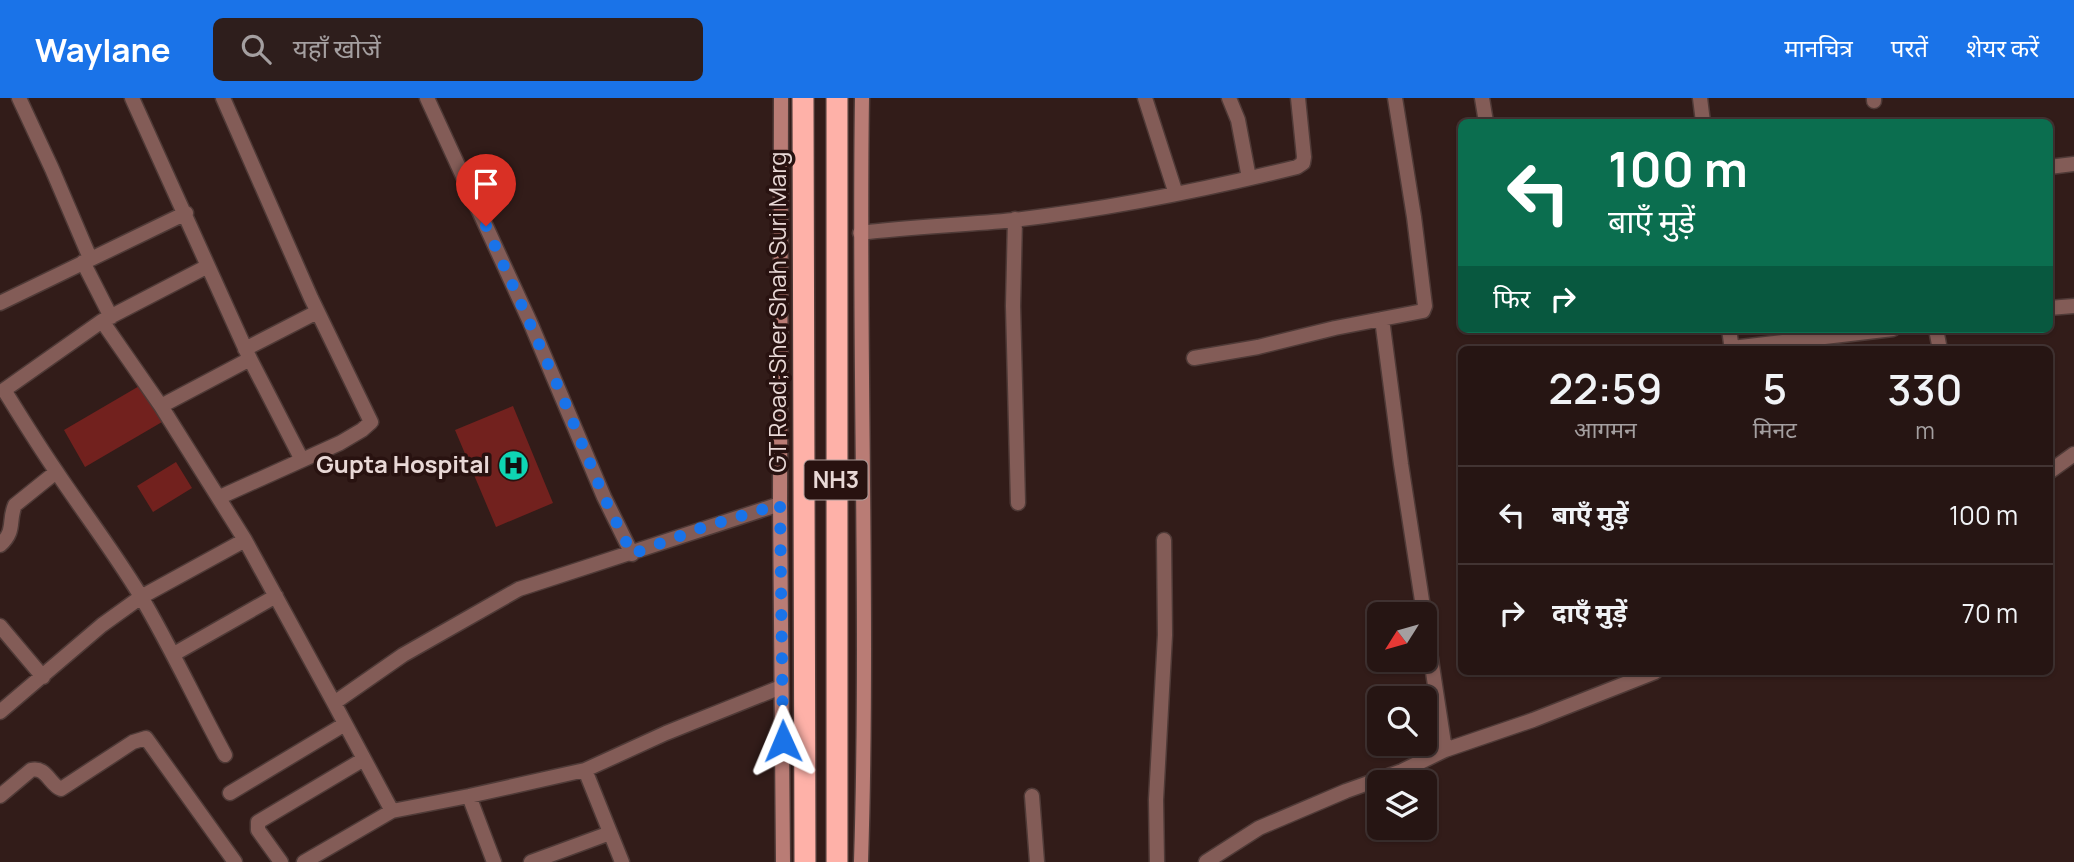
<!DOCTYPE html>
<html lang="hi">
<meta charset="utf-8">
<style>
body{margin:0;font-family:Manrope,"Noto Sans Devanagari",sans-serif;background:#2e1e1c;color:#f1f3f6;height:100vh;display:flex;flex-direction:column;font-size:26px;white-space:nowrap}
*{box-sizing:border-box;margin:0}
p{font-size:23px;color:#a49fa0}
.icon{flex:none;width:38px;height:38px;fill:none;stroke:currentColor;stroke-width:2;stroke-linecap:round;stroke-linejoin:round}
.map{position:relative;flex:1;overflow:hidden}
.sheet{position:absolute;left:1458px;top:248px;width:595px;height:329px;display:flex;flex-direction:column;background:#261513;border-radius:10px;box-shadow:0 2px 5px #0004,0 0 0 2px #423433}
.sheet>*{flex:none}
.hud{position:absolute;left:1458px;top:21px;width:595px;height:214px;border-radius:10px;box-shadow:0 2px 5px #0004,0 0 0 2px #423433;background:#0b6e4f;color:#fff;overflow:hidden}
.needle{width:46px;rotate:233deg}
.fabs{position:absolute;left:1367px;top:504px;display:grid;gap:14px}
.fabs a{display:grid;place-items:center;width:70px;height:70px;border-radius:10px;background:#261513;box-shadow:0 2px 5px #0004,0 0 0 2px #423433;font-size:35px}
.pin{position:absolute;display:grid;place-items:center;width:60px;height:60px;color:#fff;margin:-72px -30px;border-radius:50% 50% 50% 0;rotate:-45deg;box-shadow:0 0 7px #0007}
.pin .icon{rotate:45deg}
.me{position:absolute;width:77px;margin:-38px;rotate:359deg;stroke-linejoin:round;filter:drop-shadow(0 0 5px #0008)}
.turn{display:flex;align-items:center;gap:24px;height:147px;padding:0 35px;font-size:32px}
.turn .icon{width:91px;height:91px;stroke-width:2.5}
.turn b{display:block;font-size:49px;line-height:60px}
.then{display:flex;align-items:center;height:66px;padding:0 35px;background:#0003;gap:14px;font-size:26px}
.eta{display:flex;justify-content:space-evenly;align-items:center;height:119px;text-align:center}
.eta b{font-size:42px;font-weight:600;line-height:49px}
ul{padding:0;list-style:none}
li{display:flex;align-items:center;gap:21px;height:98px;padding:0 35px;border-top:2px solid #423433}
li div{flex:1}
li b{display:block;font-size:26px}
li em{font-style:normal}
header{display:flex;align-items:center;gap:42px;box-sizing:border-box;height:98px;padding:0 35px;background:#1a73e8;color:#fff}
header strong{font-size:33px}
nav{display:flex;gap:38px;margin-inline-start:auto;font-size:24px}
.search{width:490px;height:63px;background:#2e1e1c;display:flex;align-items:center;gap:18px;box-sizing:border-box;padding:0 24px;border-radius:10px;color:#a49fa0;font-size:26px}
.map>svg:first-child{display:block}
.building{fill:#72211e}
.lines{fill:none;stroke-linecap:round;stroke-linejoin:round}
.street-casing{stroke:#4f3a37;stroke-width:17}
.secondary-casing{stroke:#4f3a37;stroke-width:17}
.highway-casing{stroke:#4f3a37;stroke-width:24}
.street{stroke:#835c57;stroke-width:14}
.secondary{stroke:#b97c75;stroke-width:14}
.highway{stroke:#feb1a8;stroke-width:21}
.route{stroke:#1a73e8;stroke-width:12;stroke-dasharray:0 21.6}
.labels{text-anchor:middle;stroke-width:7;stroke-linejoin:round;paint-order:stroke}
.shield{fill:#281210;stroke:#ae9d9b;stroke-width:2}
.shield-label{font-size:23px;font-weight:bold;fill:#e8d8d6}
.street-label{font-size:24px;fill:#e8d8d6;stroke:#281210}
.poi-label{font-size:24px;font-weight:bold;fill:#e8d8d6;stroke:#281210;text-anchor:end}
</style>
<header>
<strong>Waylane</strong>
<div class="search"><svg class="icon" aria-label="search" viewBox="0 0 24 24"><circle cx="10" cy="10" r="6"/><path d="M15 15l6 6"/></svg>यहाँ खोजें</div>
<nav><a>मानचित्र</a><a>परतें</a><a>शेयर करें</a></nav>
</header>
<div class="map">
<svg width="2074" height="764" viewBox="0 0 2074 764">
<rect width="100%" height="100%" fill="#321c19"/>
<path class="building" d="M141,287L162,324L85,369L64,332Z
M513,308L553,405L496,429L455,332Z
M176,364L192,390L153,414L137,388Z"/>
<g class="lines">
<defs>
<path id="street" d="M19,0L52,71L90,160
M132,0L250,261L161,308L245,442L334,605L403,557L519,491L780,406
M427,0L530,224L604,399L632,456
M1145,0L1176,96
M1229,0L1238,22L1249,80
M1482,0L1486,24
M1700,0L1703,24
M1874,0V3
M2049,69L2074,66
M1015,121L1013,208L1018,405
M860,135C911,129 963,127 1014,122C1109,111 1204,92 1297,69L1303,65L1304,59L1298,0
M83,164L111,219
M208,168L102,223L4,292C21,319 38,347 56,373C84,415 114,454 140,497C171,549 196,604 225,657
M0,205L186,115
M2049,210L2074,208
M1382,221L1401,366L1445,652
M102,223L161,308
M1729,231L1732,252
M1936,231L1940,252
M1732,250L1893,231
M245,251L317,214
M1194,260L1258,249L1335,230L1423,213L1425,208L1414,119L1395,0
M250,261L302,362
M2049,374L2074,356
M220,399L340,345L362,332L371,324L311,200L223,0
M0,447C16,433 8,423 15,407L56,374
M0,528L43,579
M174,556L276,498
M334,605L392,713
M0,614L102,527L141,499L245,442
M585,672L622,764
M230,695L345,626
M0,698L31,672C46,668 50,687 61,691L133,644L146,640L235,764
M469,698L494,764
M1032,698L1037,764
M281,764L258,732V724L364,661
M304,764L392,713L469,698L585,672L666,635L781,589
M531,764L610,735
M1157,764L1156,702L1165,537L1164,442
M1206,764L1259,730L1346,693L1402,673L1445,652L1533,622L1655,574"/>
<path id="secondary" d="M781,0L780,406L783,764
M861,764C869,510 858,255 862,0"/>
<path id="highway" d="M803,0L805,764
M837,0V764"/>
</defs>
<use href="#street" class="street-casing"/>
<use href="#secondary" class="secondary-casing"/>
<use href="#highway" class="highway-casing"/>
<use href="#street" class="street"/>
<use href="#secondary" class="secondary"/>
<use href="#highway" class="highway"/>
</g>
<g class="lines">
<path class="route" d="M486,128L561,295L604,399L632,456L701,430L780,406L783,643"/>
</g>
<defs>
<symbol id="hospital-disc" viewBox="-11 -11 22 22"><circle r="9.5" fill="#0ed5b4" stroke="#281210"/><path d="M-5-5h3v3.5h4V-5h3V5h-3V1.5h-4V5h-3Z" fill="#111"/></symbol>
</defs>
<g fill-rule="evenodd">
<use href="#hospital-disc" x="496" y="350" width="35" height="35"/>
</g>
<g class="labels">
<rect class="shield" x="804.5" y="362.5" width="63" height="39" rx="5"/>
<g class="shield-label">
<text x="836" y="390">NH3</text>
</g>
<g class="street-label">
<text transform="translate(778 214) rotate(-90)" y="8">GT Road;Sher Shah Suri Marg</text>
</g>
<g class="poi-label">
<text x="490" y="375">Gupta Hospital</text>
</g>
</g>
</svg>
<div class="fabs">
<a><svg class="needle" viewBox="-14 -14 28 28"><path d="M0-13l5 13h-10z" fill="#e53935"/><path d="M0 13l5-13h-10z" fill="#a49fa0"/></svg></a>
<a><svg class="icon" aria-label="search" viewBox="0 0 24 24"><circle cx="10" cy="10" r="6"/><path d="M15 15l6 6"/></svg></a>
<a><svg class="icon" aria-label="layers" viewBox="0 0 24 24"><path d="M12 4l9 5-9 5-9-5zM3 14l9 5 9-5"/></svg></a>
</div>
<div class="pin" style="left:486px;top:128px;background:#d93025"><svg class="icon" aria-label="arrive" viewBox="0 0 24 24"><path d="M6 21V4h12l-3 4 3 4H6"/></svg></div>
<svg class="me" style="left:783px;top:643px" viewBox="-20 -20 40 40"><path d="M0-17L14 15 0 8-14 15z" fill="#1a73e8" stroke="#fff" stroke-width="4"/></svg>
<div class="hud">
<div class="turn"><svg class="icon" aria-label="left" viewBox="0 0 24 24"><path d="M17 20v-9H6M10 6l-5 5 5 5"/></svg><div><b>100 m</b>बाएँ मुड़ें</div></div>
<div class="then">फिर<svg class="icon" aria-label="right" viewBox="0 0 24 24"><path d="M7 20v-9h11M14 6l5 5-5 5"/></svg></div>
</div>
<section class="sheet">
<div class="eta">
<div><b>22:59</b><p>आगमन</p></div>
<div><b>5</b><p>मिनट</p></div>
<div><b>330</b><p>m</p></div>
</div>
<ul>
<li><svg class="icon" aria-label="left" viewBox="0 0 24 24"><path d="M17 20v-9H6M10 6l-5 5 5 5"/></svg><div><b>बाएँ मुड़ें</b></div><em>100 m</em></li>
<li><svg class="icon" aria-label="right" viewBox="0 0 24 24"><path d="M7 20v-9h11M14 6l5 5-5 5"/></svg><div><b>दाएँ मुड़ें</b></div><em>70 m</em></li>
</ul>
</section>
</div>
